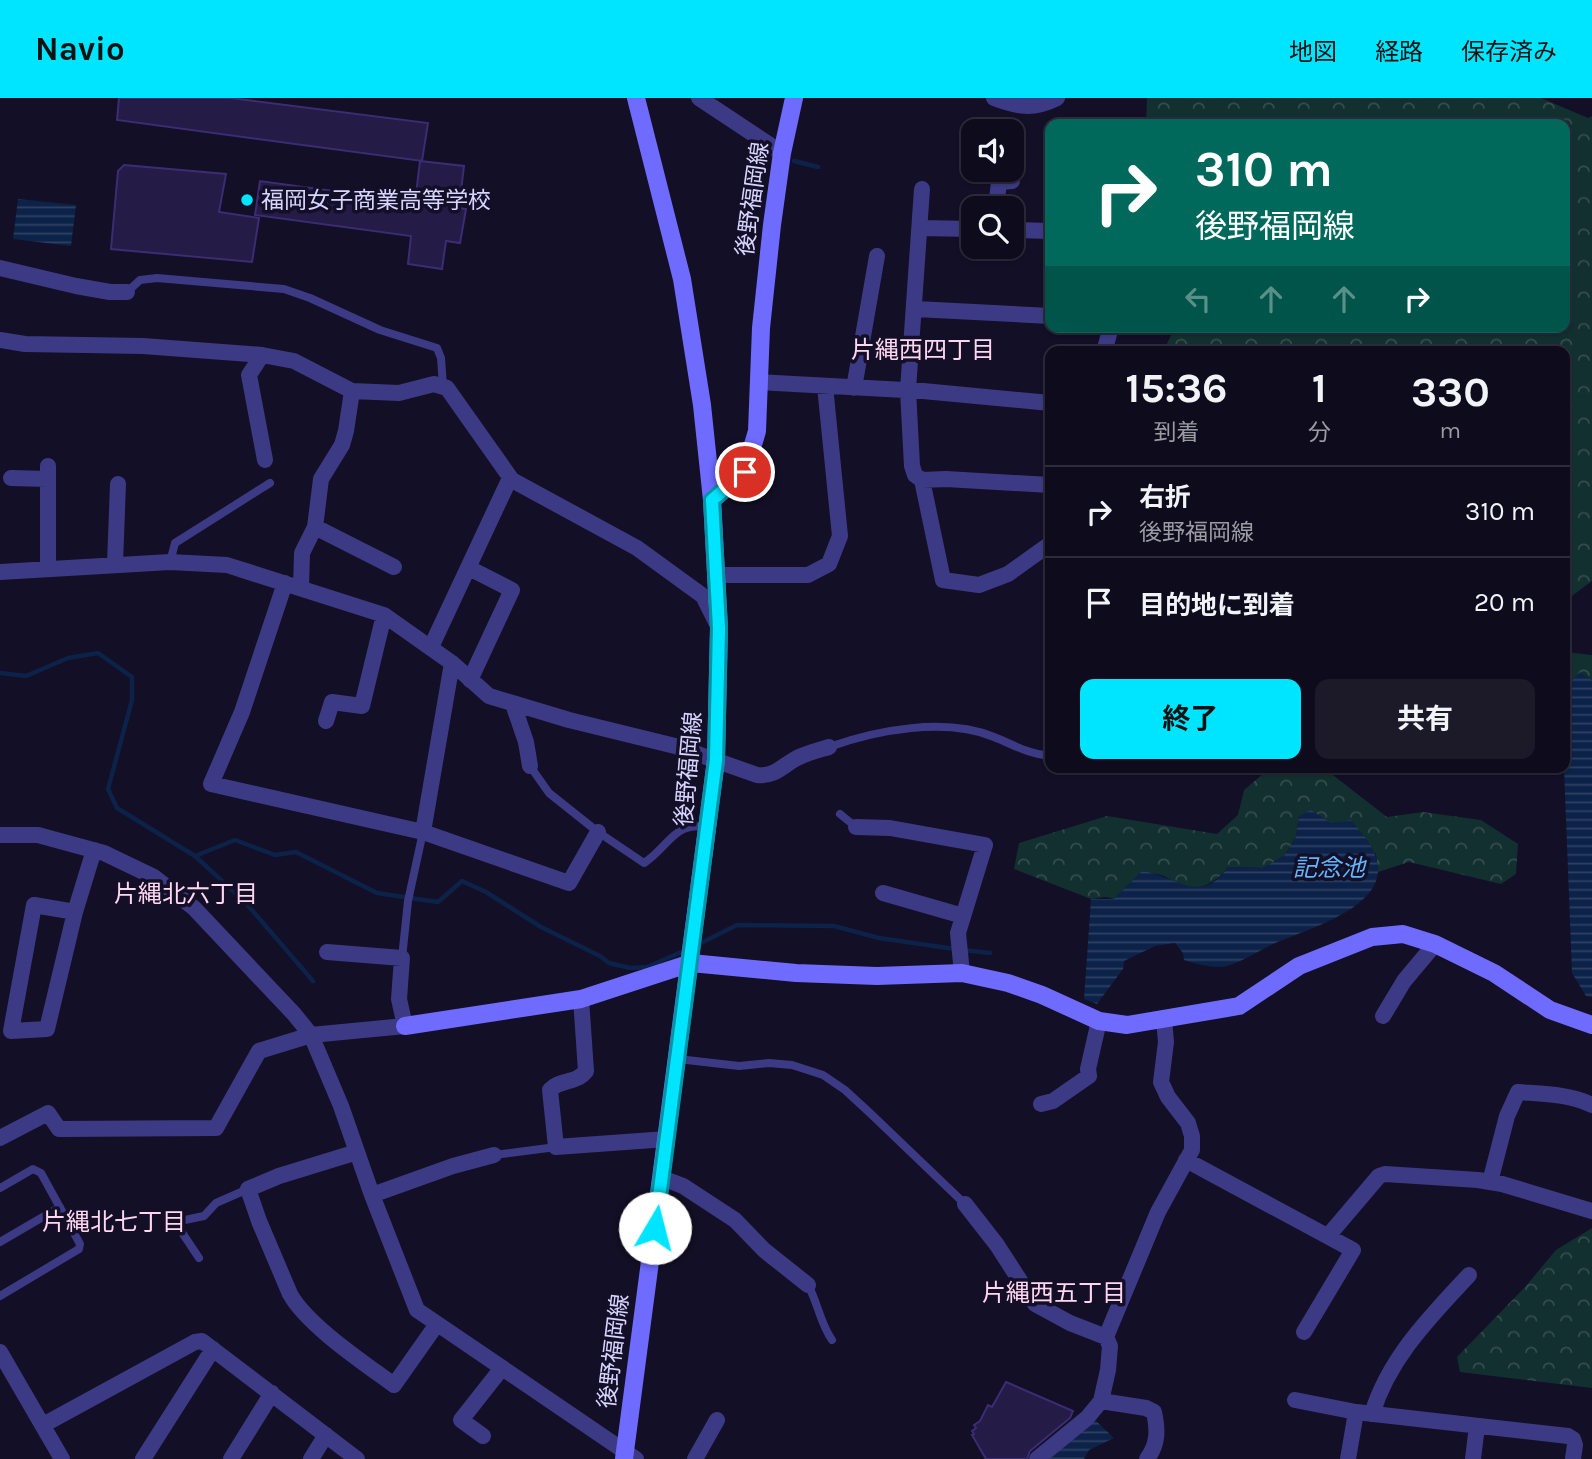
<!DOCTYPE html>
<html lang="ja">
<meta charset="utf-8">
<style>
body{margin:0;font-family:Karla,"Noto Sans JP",sans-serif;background:#1c1929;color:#f1f3f6;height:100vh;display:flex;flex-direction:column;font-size:26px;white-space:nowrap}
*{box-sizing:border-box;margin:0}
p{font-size:23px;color:#9b9ba3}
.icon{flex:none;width:38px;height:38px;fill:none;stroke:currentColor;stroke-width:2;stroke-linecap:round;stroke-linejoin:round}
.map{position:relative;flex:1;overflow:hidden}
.details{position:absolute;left:1045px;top:248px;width:525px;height:427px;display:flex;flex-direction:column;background:#0e0b1c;border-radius:14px;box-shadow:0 2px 5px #0004,0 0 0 2px #2e2b3b}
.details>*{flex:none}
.top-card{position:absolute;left:1045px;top:21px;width:525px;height:214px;border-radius:14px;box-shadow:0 2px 5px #0004,0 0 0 2px #2e2b3b;background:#00695c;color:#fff;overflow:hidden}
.controls{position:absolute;left:961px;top:21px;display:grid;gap:14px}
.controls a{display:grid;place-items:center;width:63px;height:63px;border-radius:14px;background:#0e0b1c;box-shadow:0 2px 5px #0004,0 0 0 2px #2e2b3b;font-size:35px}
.pin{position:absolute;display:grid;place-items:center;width:60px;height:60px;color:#fff;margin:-30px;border:4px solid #fff;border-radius:50%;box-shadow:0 2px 7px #0007}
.me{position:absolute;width:77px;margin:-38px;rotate:8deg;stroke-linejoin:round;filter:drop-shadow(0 0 5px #0008)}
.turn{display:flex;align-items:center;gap:24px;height:147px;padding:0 35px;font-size:32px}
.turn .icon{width:91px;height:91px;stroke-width:2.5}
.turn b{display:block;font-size:49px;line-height:60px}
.lanes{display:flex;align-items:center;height:66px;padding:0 35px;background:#0003;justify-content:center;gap:35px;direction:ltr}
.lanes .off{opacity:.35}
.eta{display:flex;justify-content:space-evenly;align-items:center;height:119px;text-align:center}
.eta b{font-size:42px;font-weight:700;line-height:49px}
.action{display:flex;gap:14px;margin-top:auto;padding:14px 35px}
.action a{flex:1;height:80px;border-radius:14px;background:#00e5ff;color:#111;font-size:28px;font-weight:700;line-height:80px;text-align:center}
.action a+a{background:#1c1929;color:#f1f3f6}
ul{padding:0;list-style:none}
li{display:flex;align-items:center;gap:21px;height:91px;padding:0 35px;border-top:2px solid #2e2b3b}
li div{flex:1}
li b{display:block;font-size:26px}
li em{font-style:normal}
header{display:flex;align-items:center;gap:42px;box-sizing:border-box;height:98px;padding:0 35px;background:#00e5ff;color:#111}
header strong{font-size:33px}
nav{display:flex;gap:38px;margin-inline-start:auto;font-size:24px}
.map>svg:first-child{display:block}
.forest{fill:url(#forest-crowns)}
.water{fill:url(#water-rules)}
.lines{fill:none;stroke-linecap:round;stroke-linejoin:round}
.stream{stroke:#0c2248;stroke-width:4.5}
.building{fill:#241b47;stroke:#3b2d73;stroke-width:2}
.lane{stroke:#3d3a85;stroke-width:8}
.street{stroke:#3d3a85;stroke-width:16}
.secondary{stroke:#6f6bff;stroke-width:18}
.route-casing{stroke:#0095a6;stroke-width:18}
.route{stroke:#00e5ff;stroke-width:12}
.poi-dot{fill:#00e5ff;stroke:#130f26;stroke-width:2.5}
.labels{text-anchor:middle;stroke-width:7;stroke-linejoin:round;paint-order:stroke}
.street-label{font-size:23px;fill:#d9d4ff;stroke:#130f26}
.poi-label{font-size:23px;fill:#d9d4ff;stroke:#130f26;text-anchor:start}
.neighbourhood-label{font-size:24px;fill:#ffd6f0;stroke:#130f26}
.water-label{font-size:24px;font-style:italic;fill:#62b6ff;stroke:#130f26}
</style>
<header>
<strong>Navio</strong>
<nav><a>地図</a><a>経路</a><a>保存済み</a></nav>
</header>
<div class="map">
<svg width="1592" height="1361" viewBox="0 0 1592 1361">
<defs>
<pattern id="forest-crowns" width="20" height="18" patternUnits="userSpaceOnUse" patternTransform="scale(1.75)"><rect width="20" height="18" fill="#12302f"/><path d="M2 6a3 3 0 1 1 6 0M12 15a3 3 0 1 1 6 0" fill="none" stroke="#344d4e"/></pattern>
<pattern id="water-rules" width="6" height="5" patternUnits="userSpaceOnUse" patternTransform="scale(1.75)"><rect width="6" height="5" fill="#0c2248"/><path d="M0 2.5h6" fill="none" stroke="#2f4163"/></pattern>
</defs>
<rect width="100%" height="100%" fill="#130f26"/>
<path class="forest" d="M1147,0H1541L1588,20L1592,18V483L1565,503L1564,254H1163L1175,229H1564V26H1146Z
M1564,554L1592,557V582L1580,575L1565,590Z
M1270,670H1333L1329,674L1387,719L1423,714L1481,722L1518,746L1516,776L1501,786L1409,764L1378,774L1376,756C1349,737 1334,721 1299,718L1296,739L1284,758L1263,770L1228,769C1219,782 1202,793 1184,789C1177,787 1171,781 1164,778C1157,775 1149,775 1142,773L1114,801L1106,799L1091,801L1014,771L1019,745L1107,718L1217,736L1238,717L1244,692Z
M1592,1130V1290L1460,1274L1457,1259L1525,1189L1556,1152Z"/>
<path class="water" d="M18,101L76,107L71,148L13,141Z
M1580,574L1592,582V899L1586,898L1572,875L1564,670L1565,590Z
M1311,712L1331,725L1351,722C1363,737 1379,753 1378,774C1375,814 1301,833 1271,847C1257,854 1241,864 1227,868C1215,871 1196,866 1184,862L1183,855L1175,845L1155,848L1124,863L1123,871L1097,906L1084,901L1091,801H1114L1142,773C1176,777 1200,809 1228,769L1263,770L1284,758L1296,739L1299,718Z
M1094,1321L1114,1340L1089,1352L1084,1361H1045Z"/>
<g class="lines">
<path class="stream" d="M794,63L818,69
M0,575L26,578L68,560L98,555L132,579V602L108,691L117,710L195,758L235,742L275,757L296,754L377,795L438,804L462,783L486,794L541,829L600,858L609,865L630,870L647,869L686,852
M195,758L245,804L313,883
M697,847L737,827L834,828L879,840L955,851
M963,852L990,855"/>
</g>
<path class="building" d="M119,0H231L428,25L422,63L117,22Z
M420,63L464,68L459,110L466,111L460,145L446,143L442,171L408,166L411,138L255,117L260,83L415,104Z
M124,67L226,76L219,114L259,120L252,164L111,151L118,73Z
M1006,1284L1073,1313L1070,1320L1030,1353L1027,1361H986L972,1337L974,1336L972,1333L976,1330L974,1327L980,1323L988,1307L992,1309Z"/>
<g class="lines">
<path class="lane" d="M127,194L140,182L157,180L284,191L310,200L380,232L437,250L441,260L443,289
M170,464L175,445L270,385
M829,649C877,632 945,619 994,639C1014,647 1028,656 1050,658
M530,668L549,695L598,734L644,765C668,750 674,723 706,729
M840,716L856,729
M402,860L408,803L423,734
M678,961L739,968L769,965L792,967L823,977L845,992L871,1016L965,1106
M494,1057L556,1049
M0,1090L33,1071L41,1075L80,1146L79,1151L0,1198
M0,1144L60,1109
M199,1160L175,1124L204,1118L216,1105L248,1091
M808,1187C818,1205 820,1225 832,1242"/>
<path class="street" d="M699,0L782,55
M994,0C1018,9 1033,12 1057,0
M922,91L908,292L912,368L915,377L922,382L943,482L979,487L1008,476L1050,446
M996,110L999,84L1012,83
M920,130L973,131
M1012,132L1050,133
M0,170L76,188L110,194H127
M916,211L1050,218
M0,242L25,246L143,248L262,257L294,263L352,293L399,295L434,286L447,290L512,382L637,450L703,498L718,528
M1104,254L1111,229
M262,257L249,277L265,362
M758,284L923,293L1050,305
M854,290L877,158
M11,380L48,381
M922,382L946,381L1050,387
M315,429L394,469
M115,466L118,386
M469,470L512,492L470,582
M48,471V368
M0,474L170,464L227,467L384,517L452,565L489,598L569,622L675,648L757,677C775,679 782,668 797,660C807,655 819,652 829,649
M715,477H808L829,466L840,438L825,288
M285,485L242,614L211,686L423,734L452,565
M301,490L302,455L315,429L321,381L342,347L346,333L352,293
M431,549L510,380
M513,606L526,644L530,668
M326,623L332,604L362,608L384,517
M856,729L890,730L985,747L958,835L962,875
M423,734L569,785L598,734
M0,737H38L104,755L154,779L194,810L294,916L311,937L341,1008L372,1097L417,1212L636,1361
M883,795L963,818
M75,814L34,807L11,933L47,931L75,814L94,752
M581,901L586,973C576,986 560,981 550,992L556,1049L667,1041
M1383,918L1404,883L1435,846
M1041,1006L1053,1003L1089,978L1088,971L1099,923
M0,1040L48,1015L59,1031L216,1030L259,953L311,937L405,928L399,901L402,860L327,854
M357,1054L279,1078L248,1091L259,1123L290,1196C307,1227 364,1265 394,1287L437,1226
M1186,1062L1353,1152L1304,1234
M662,1080L683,1088L735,1122L764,1152L808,1187
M1490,1084L1507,1018L1518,994C1543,996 1569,996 1592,1007
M372,1097L453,1068L494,1057
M965,1106L997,1147L1035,1206L1070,1225L1106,1239
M1328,1138L1379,1078L1385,1076L1478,1082L1502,1086L1592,1113
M0,1254L62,1361
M1295,1302L1356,1314L1348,1361
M1101,1303L1146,1310L1154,1314C1158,1333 1158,1346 1147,1361
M1356,1314L1568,1338L1573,1341L1575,1347L1573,1361
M1372,1316C1389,1260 1430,1219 1469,1177
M43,1327L195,1244L202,1243L357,1361
M483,1338L461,1322L502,1270
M143,1361L213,1251
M231,1361L272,1295
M311,1361L326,1337
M695,1361L717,1322
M1037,1361L1087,1320L1101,1303L1108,1272L1110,1248L1106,1239L1158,1114L1192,1052V1038L1188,1025L1168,999L1161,984L1166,944L1164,922
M1473,1361L1477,1328"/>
<path class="secondary" d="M712,402L745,374L757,333L761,230L772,127L782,55L794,0
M405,928L581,901L691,865L796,875L877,878L962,875L1008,885L1042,897L1099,923L1127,927L1239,908L1299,868L1372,839L1403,836L1435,846L1494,875L1550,912L1592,927
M624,1361L716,662L719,530L712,402L702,307L682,181L636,0"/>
</g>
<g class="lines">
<defs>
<path id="route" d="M655,1130L716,662L719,530L712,402L745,374"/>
</defs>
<use href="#route" class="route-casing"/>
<use href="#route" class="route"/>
</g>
<circle class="poi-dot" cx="247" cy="102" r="7"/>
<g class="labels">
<g class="street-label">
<text transform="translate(752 101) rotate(-82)" y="8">後野福岡線</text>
<text transform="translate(688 671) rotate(-85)" y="8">後野福岡線</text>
<text transform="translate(613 1253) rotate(-83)" y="8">後野福岡線</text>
</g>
<g class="poi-label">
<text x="261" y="110">福岡女子商業高等学校</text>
</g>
<g class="neighbourhood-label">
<text x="923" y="260">片縄西四丁目</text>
<text x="186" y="804">片縄北六丁目</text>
<text x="114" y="1132">片縄北七丁目</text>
<text x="1054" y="1203">片縄西五丁目</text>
</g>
<g class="water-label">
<text x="1329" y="778">記念池</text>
</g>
</g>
</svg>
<div class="controls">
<a><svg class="icon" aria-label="sound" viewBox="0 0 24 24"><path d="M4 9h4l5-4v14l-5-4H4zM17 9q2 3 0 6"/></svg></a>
<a><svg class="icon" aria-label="search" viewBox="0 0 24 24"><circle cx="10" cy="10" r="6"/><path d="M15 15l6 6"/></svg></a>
</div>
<div class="pin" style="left:745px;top:374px;background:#d93025"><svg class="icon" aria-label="arrive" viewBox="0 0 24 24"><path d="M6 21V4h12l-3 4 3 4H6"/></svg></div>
<svg class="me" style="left:655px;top:1130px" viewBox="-20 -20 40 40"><circle r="19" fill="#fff"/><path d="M0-13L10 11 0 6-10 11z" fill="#00e5ff"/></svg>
<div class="top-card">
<div class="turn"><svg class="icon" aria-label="right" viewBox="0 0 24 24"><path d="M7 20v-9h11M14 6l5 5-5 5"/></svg><div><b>310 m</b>後野福岡線</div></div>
<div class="lanes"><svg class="icon off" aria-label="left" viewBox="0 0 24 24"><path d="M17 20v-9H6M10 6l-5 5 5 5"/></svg><svg class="icon off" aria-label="ahead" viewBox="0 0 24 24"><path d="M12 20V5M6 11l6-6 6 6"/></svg><svg class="icon off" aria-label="ahead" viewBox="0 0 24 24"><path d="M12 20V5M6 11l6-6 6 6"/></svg><svg class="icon" aria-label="right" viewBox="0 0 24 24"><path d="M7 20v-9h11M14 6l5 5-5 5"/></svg></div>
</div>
<section class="details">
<div class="eta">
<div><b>15:36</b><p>到着</p></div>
<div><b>1</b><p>分</p></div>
<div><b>330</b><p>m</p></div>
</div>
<ul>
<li><svg class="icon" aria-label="right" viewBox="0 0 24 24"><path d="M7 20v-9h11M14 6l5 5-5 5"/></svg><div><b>右折</b><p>後野福岡線</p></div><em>310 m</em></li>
<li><svg class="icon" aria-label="arrive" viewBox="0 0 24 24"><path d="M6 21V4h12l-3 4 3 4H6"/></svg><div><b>目的地に到着</b></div><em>20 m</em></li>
</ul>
<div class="action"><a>終了</a><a>共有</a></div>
</section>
</div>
